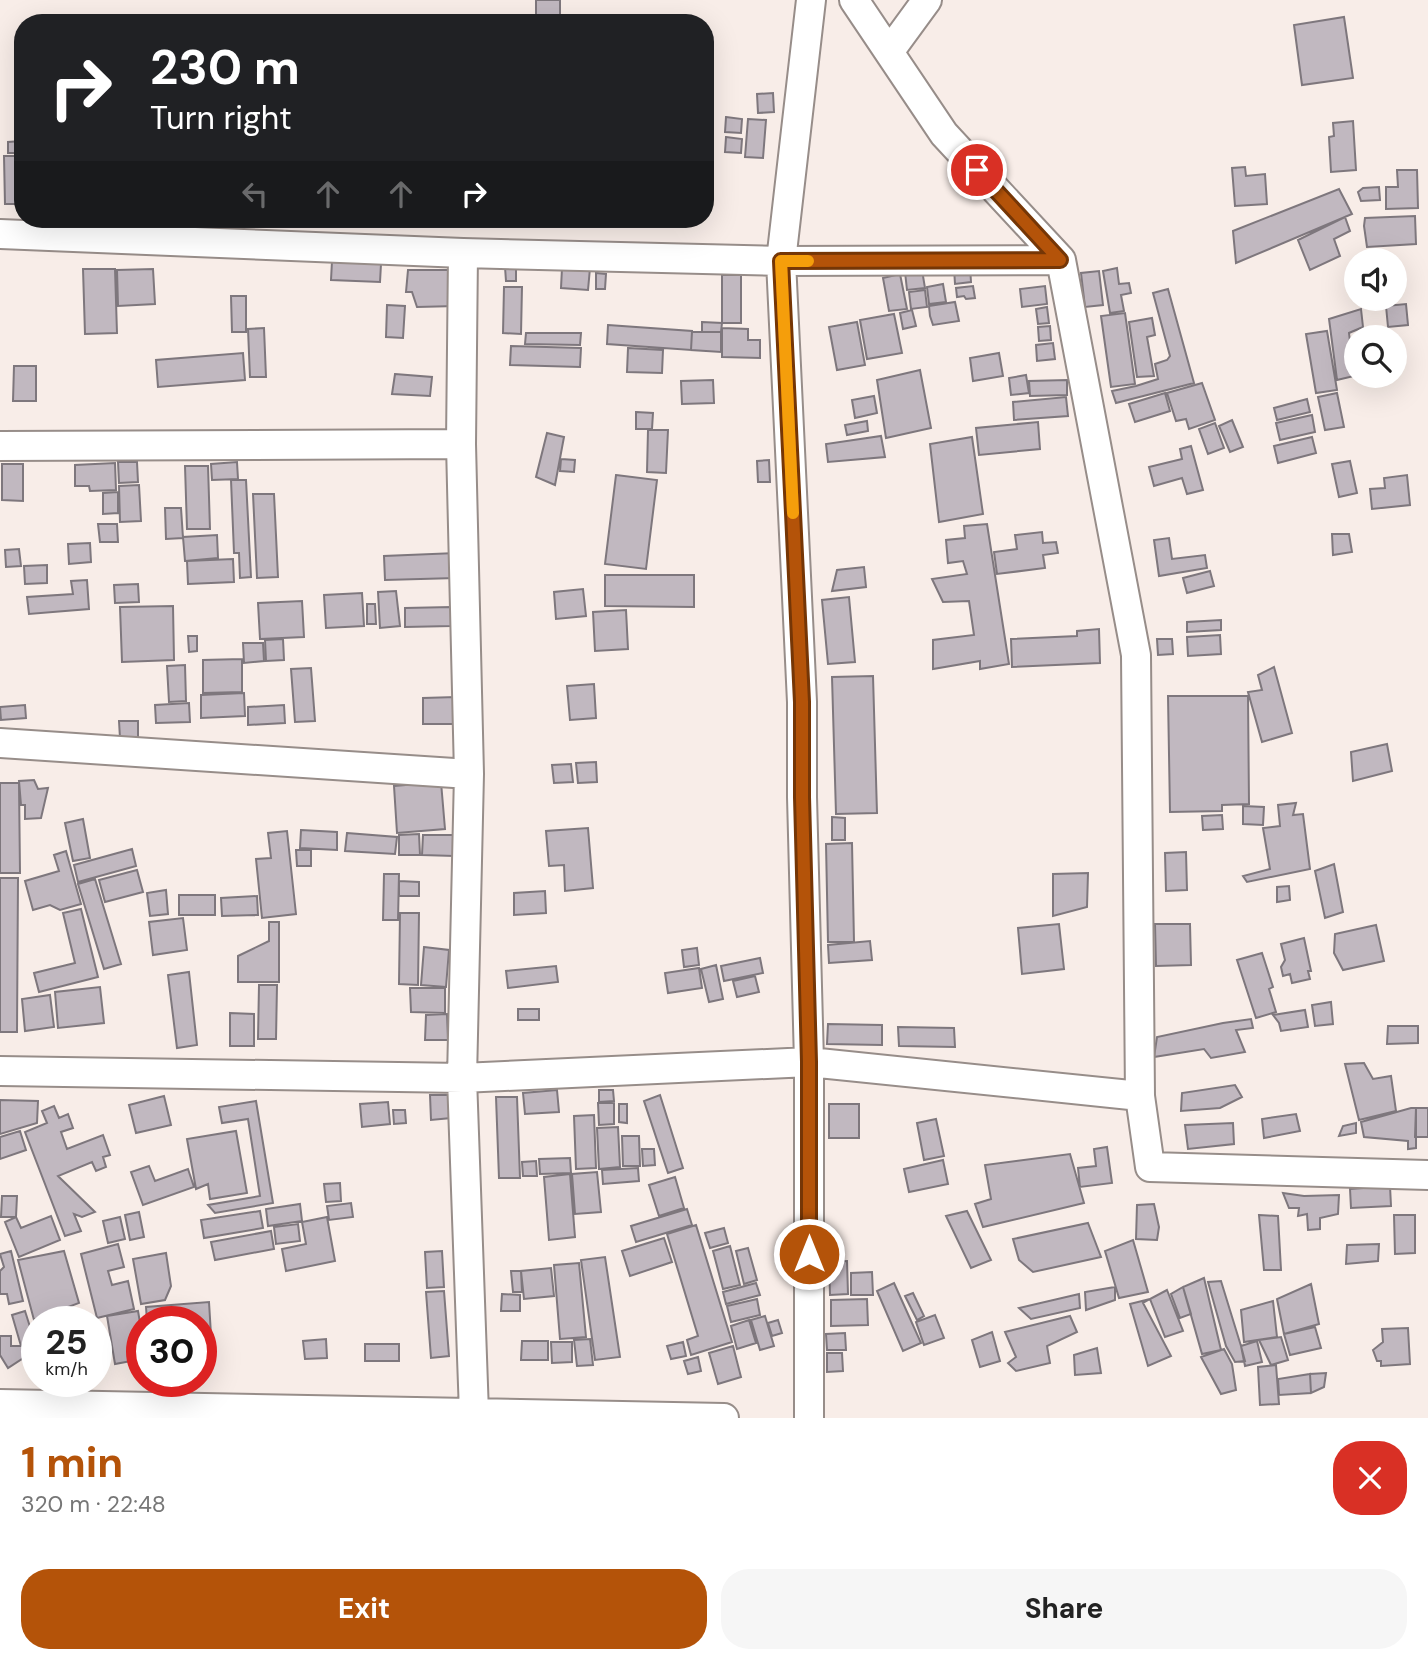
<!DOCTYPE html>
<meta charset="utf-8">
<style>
body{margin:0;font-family:"DM Sans",sans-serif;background:#f6f6f6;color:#222;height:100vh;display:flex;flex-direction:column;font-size:26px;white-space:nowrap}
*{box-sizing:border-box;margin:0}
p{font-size:23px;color:#767676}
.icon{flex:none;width:38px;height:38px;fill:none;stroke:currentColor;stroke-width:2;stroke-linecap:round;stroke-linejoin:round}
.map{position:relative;height:1418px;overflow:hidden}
.drawer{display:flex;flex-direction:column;background:#fff;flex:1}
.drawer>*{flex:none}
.hud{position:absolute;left:14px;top:14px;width:700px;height:214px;border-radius:28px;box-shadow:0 7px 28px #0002;background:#202124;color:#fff;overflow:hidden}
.buttons{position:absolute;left:1344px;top:248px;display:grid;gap:14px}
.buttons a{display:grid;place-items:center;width:63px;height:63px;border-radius:50%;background:#fff;box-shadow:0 7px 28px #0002;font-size:35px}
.speed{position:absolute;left:21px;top:1306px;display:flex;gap:14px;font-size:35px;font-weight:700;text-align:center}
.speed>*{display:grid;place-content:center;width:91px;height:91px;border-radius:50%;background:#fff;box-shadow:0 7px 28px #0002;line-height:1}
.speed small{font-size:18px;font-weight:400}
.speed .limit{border:10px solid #d22;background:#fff;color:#111}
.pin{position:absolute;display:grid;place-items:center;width:60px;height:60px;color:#fff;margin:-30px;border:4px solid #fff;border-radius:50%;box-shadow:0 2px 7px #0007}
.me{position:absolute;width:77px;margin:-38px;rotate:0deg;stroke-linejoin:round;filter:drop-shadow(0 0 5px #0008)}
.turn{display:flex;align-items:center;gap:24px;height:147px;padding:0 21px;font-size:32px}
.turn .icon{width:91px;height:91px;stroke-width:2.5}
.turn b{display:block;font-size:49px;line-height:60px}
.lanes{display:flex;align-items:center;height:66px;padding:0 21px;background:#0003;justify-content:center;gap:35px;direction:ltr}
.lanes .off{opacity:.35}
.round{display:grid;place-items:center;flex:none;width:74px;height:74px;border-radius:28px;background:#f6f6f6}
.head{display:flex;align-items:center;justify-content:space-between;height:119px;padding:0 21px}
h1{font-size:42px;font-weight:700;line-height:52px;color:#b45309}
.button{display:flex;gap:14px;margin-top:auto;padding:14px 21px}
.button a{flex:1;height:80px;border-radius:28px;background:#b45309;color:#fff;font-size:28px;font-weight:700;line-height:80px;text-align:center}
.button a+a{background:#f6f6f6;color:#222}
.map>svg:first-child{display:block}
.building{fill:#c1b8c0;stroke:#7e777d;stroke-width:2}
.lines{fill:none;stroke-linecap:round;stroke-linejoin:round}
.minor-casing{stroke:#978d89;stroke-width:32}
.minor{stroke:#fff;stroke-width:28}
.route-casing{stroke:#753606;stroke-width:18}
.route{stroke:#b45309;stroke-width:12}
.slow{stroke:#f59e0b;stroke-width:12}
</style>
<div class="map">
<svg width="1428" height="1418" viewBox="0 0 1428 1418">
<rect width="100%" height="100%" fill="#f8ede8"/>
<path class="building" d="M536,0H560V23H536Z
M1344,17L1353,78L1302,85L1294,25Z
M773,93L774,112L758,113L757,94Z
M726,117L742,119L741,133L725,132Z
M748,119L766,120L763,158L745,157Z
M1353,121L1356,170L1331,172L1329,137L1334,136L1333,123Z
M726,137L742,139L741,153L725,152Z
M21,141V153H8V142Z
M4,156H23V204H5Z
M1245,167L1246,176L1265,174L1267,204L1235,206L1232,168Z
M1397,170H1417L1418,208L1386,209V187H1398Z
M1379,187L1380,200L1361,201L1358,192L1363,188Z
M1339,189L1352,214L1236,263L1233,231Z
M1415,216L1416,244L1367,247L1364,226L1365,218Z
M1345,217L1350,231L1334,239L1340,256L1310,270L1298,240Z
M363,254V263L381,264L380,282L331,280L332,261Z
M516,266V281H506L505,267Z
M970,266L971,282L955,284L954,268Z
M562,268H590L588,290L561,288Z
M1117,268L1119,284L1129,283L1131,293L1121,295L1124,311L1110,313L1103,271Z
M83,269H115L117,333L85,334Z
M153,269L155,304L118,306L117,270Z
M408,270H456V306L417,307L412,292H406Z
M922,270L925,288L907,290L905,272Z
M1099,271L1103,305L1085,307L1081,273Z
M596,273L606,274L605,289H596Z
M900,274L907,309L889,311L883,278Z
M722,275H741V323H722Z
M943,284L946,302L929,304L927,287Z
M973,286L975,298L966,299L964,296L957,297L956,288Z
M1045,286L1047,304L1022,307L1020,289Z
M504,287H522L521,334L503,333Z
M1168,289L1194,383L1116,403L1112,391L1136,386L1158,379L1155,364L1167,360L1170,356L1153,293Z
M925,290L927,307L911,309L909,292Z
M231,296H246V332H232Z
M955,302L959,321L933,325L930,316L929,306Z
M1406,304L1408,325L1388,327L1386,306Z
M387,305L405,306L403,338L386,337Z
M1047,307L1049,323L1038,324L1036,309Z
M1361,309L1363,327L1349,333L1354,376L1337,380L1329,319Z
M912,310L916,326L903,329L900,313Z
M1125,313L1135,384L1111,387L1101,316Z
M894,314L902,353L867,359L860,320Z
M1152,318L1155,335L1147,337L1154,376L1137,377L1129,322Z
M702,322L722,323L721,332H702Z
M857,322L865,365L837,370L829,327Z
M608,325L692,331L691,350L607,344Z
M1050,326L1051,340L1039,341L1038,327Z
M264,328L266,377H250L248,329Z
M722,328L748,329V340H760V358L722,357Z
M1327,331L1337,390L1316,393L1306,334Z
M692,332H721V352L691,350Z
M526,333H581L580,345L525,344Z
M1053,343L1055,359L1037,361L1036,345Z
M511,346L581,348L580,367L510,365Z
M628,348L663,350L662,373L627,372Z
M243,353L245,380L158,387L156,360Z
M999,353L1003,376L973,381L970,358Z
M14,366H36V401H13Z
M920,370L931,428L886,438L877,380Z
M395,374L432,377L430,396L392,394Z
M1026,375L1029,393L1011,395L1009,378Z
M713,380L714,403L682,404L681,381Z
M1067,380V395L1030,396L1029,381Z
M1202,383L1215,420L1189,429L1186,419L1176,421L1167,393Z
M1165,393L1170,411L1135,422L1129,404Z
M1337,393L1344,427L1325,430L1318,397Z
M874,396L877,413L855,418L852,400Z
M1066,397L1068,416L1014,420L1013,402Z
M1307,399L1310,412L1277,420L1274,408Z
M636,412L653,413L652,429H636Z
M1312,415L1315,432L1280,440L1276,423Z
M1232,420L1243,447L1230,452L1219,426Z
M867,421L868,431L847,435L845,425Z
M1038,422L1040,449L979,455L976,428Z
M1215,423L1224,448L1208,454L1199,429Z
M648,430H668L666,473L647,472Z
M547,433L564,437L555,485L536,477Z
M881,436L885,457L828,462L826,444Z
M972,437L983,514L939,522L930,444Z
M1312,437L1316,453L1278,463L1274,446Z
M1191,446L1203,490L1187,494L1182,478L1154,486L1149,467L1182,459L1180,449Z
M561,459L575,460L574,472L560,471Z
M769,460L770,482H758L757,461Z
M1350,461L1357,493L1339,497L1332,464Z
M118,462H137L138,482L119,483Z
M237,462L238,479L212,480L211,464Z
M115,463L116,490L90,491L89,486H75V465Z
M2,464H23V501L2,500Z
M185,466H208L210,529H187Z
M616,475L657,480L646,569L605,564Z
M1407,475L1410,505L1372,509L1370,489L1385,488L1384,478Z
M231,480H246L251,577L240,578L239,553H234Z
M139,485L141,521L120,522L119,486Z
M118,492V513L103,514V493Z
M253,494H274L278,577L257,578Z
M165,508H181L183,538L166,539Z
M98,524H117L118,542H100Z
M987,524L1009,664L980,669V661L933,669V640L974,635L969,601L943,602L932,579L967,574L963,561L948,563L946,540L965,538L964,526Z
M1042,532L1043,543L1056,542L1058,553L1043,555L1045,568L997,574L994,552L1017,549L1015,535Z
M1332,534H1349L1352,552L1333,555Z
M217,535L218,558L185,561L183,537Z
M1169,538L1172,559L1205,555L1207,568L1159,576L1154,540Z
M90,543L91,562L69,564L68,544Z
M19,549L21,566L6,567L5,550Z
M456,553V578L385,580L384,556Z
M233,559L234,582L188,584L187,561Z
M47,565V583L25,584L24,566Z
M864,567L866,587L832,591L837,570Z
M1210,571L1214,586L1187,593L1183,578Z
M605,575H694V607L605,606Z
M87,580L89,609L29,614L27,597L73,594L71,581Z
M138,584L139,602L115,603L114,585Z
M583,589L586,616L556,619L554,592Z
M396,591L400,626L380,628L378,592Z
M362,593L364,626L326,628L324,595Z
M849,597L855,662L828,664L822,600Z
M302,601L304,637L260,639L258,603Z
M367,604H375L376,624H367Z
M173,606L174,660L122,662L120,607Z
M451,607V626L405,627V608Z
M626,610L628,649L595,651L593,612Z
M1221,620V630L1187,632V622Z
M1099,629L1100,663L1012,667L1011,639L1077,636V631Z
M1220,635L1221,654L1188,656L1187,637Z
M188,636H197V651L189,652Z
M283,639L284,660L266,661L265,640Z
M1157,639H1172L1173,654L1158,655Z
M243,643H263L264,661L244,663Z
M242,659V692L203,693V660Z
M185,665L186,701L169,702L167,666Z
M1274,667L1292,733L1262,742L1248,692L1262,690L1258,675Z
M311,668L315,721L295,722L291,669Z
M873,676L877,813L836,814L832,677Z
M594,684L596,718L570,720L567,686Z
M244,693L245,716L201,718V695Z
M1168,696H1248L1249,804L1222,805V811L1170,812Z
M456,697V724H423V698Z
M189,703L190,722L156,723L155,705Z
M25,705L26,718L1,720L0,707Z
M284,705L285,723L248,725V707Z
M119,721H138V738H120Z
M1387,744L1392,771L1353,781L1351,752Z
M596,762L597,782L578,783L576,763Z
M571,764L573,782L554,783L552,765Z
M34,780L38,789L48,788L41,818L25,819V805H21L19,781Z
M441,782L445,829L397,833L394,786Z
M0,783H19L20,873H0Z
M1296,803L1293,815L1303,814L1310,869L1247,882L1243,876L1270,869L1263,828L1280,826L1278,805Z
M1243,806L1264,807L1263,825L1243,824Z
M1222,815L1223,829L1203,830L1202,816Z
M832,817L845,818V840H832Z
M83,819L90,858L73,861L65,823Z
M588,828L593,888L565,891L564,865L549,866L546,831Z
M301,830L337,832V850L300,848Z
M287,831L296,914L262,918L256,859L271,858L268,833Z
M347,833L397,837L395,854L345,851Z
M419,834L420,855H399V835Z
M423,835H454V856L422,855Z
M852,843L854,942H828L826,844Z
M132,849L136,866L78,882L74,865Z
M296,850H311V866H297Z
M66,851L81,904L60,910L50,905L33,910L25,881L59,871L54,855Z
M1186,852L1187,890L1166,891L1165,853Z
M1334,864L1343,912L1325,918L1315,871Z
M137,870L143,892L105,902L99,880Z
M1088,873L1087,907L1053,916V874Z
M384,874H399L398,920H383Z
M0,878H18L17,1032H0Z
M95,879L121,964L104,969L78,884Z
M399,881L419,882V896H399Z
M1289,886L1290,900L1277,902V887Z
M166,890L168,914L150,916L147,893Z
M545,891L546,913L514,915V893Z
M179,895H215V915H179Z
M257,896L258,915L222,916L221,898Z
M81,909L98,977L39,992L34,973L75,963L63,913Z
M400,913H419L418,985L399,984Z
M183,918L187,950L153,955L149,922Z
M269,922H279V982H238V956L269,941Z
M1059,924L1064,969L1022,974L1018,928Z
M1155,924H1190L1191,965L1156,966Z
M1376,925L1384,961L1343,970L1334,953L1335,934Z
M1304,938L1311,971H1308L1310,979L1292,983L1290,974L1283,976L1281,967L1285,960L1281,944Z
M870,941L872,960L829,963L828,945Z
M424,947L449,950L446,987L421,985Z
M697,948L699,965L684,967L682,950Z
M1262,953L1273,987L1269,989L1276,1012L1256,1018L1237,960Z
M760,958L763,973L724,981L721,966Z
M716,965L723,999L709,1002L701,969Z
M556,966L558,982L508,988L506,971Z
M699,968L702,988L668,993L665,973Z
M189,972L197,1045L177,1048L168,975Z
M755,976L759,992L737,997L733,981Z
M259,985H277L276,1039H258Z
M100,987L104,1023L58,1028L55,992Z
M410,988H445V1013L411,1012Z
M50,995L54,1027L25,1031L22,999Z
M1331,1002L1333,1024L1315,1026L1312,1005Z
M518,1009H539V1020H518Z
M1305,1010L1308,1027L1281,1031L1279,1023L1273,1015Z
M230,1013L254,1014V1046H230Z
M447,1014L448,1040H425L426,1015Z
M1251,1019L1253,1028L1236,1030L1245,1052L1211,1058L1204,1049L1154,1057L1157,1037L1223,1023Z
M828,1024L882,1025V1045L827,1044Z
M1388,1026H1418V1043L1387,1044Z
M898,1027L954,1028L955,1047L899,1046Z
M1364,1063L1373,1079L1391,1076L1396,1111L1359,1120L1345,1064Z
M1235,1085L1242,1097L1220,1108L1181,1111L1182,1093Z
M557,1090L559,1112L525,1114L523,1093Z
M599,1090H613L614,1101L599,1102Z
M430,1095H450L451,1118L431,1120Z
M660,1095L683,1168L668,1173L644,1101Z
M164,1096L171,1125L136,1133L129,1105Z
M496,1097H517L520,1178H499Z
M0,1100L38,1101L37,1123L0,1134Z
M256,1101L273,1203L215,1213L208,1205L260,1196L248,1119L222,1123L219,1107Z
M388,1102L390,1124L362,1127L360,1104Z
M598,1103H614V1124L599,1125Z
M619,1104H627V1123L619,1122Z
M829,1104H859V1138H829Z
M54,1106L59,1118L68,1114L73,1128L61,1132L67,1149L103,1135L110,1155L103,1157L106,1167L96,1171L92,1162L58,1176L95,1212L82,1217L74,1214L81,1231L65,1236L25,1132L47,1123L42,1111Z
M1411,1108H1416V1148L1408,1149V1141L1364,1137L1361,1122Z
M1416,1108H1428V1137H1415Z
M393,1110H405L406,1123L394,1124Z
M1296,1114L1300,1131L1264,1138L1262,1119Z
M594,1115L596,1168L576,1169L574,1116Z
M936,1119L944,1156L924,1160L917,1123Z
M1233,1123L1234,1144L1188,1149L1185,1125Z
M1356,1123V1133L1339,1136L1343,1126Z
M618,1127L620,1167L599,1169L597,1128Z
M20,1131L26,1150L0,1159V1137Z
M236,1131L247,1193L210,1199L208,1184L196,1189L187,1139Z
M622,1136H639L640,1166H623Z
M1107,1147L1112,1183L1080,1187L1078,1168L1096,1166L1094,1149Z
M642,1149H654L655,1165L643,1166Z
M1070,1154L1084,1203L983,1227L975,1204L991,1199L985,1165Z
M570,1158L571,1173L540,1174L539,1159Z
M943,1160L948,1184L909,1192L904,1169Z
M536,1161L537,1176H523L522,1162Z
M149,1166L155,1181L188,1169L194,1187L143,1205L131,1172Z
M638,1168L639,1181L603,1184L602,1170Z
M597,1172L601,1212L575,1214L572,1174Z
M570,1174L575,1237L549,1240L544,1177Z
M675,1177L684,1208L659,1216L649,1185Z
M340,1183L341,1201L326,1202L324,1184Z
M1390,1186L1391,1206L1351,1208L1350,1189Z
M1283,1193L1304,1196L1339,1195L1338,1214L1320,1218V1229L1308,1230L1307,1214L1298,1216L1299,1208H1289Z
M2,1196H17L16,1217H1Z
M351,1203L353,1217L329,1220L327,1206Z
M300,1204L302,1221L268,1226L266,1209Z
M1154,1204L1159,1227L1157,1240L1136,1239L1137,1205Z
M687,1209L692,1225L636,1242L631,1226Z
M260,1211L263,1228L204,1238L201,1220Z
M967,1211L991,1260L971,1268L946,1216Z
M139,1212L144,1237L130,1240L125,1215Z
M1259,1215L1278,1216L1281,1270H1264Z
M1394,1215H1415V1253L1395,1254Z
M51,1216L60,1240L19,1257L5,1222L16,1217L21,1228Z
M120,1217L125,1239L108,1243L103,1221Z
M327,1217L335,1261L286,1271L282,1249L306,1244L302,1222Z
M1088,1223L1101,1257L1033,1272L1019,1260L1013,1239Z
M298,1224L300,1241L276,1244L274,1227Z
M696,1225L732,1342L691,1355L687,1340L698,1336L667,1234Z
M724,1228L728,1243L710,1248L705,1233Z
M271,1231L274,1249L215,1260L211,1242Z
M664,1238L672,1262L630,1276L622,1251Z
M1133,1240L1148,1292L1119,1298L1105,1251Z
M118,1244L124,1267L108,1271L112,1285L128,1281L134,1309L97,1318L81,1254Z
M1379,1244L1378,1261L1346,1264L1347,1245Z
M730,1246L740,1285L723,1289L713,1251Z
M748,1248L757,1280L744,1284L736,1251Z
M11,1251L23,1301L9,1304L7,1294H0V1271L4,1267L0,1254Z
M64,1251L79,1303L34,1320L18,1260Z
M442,1251L444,1287L427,1288L425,1252Z
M166,1253L171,1286L165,1300L141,1304L133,1259Z
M605,1257L620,1357L595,1360L581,1260Z
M847,1261L848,1294L830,1295L829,1262Z
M579,1263L586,1337L560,1339L554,1265Z
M551,1268L554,1296L524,1299L521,1271Z
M511,1271H521L522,1292H513Z
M872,1272L873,1295H851V1273Z
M1204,1278L1221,1350L1202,1354L1183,1287Z
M1221,1281L1241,1346L1245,1361L1235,1362L1226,1346L1208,1282Z
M756,1283L760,1295L726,1304L723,1292Z
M894,1283L921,1343L903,1351L877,1291Z
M1311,1284L1319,1324L1284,1334L1277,1299Z
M1115,1287V1300L1086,1310L1085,1292Z
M1183,1287L1191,1314L1180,1318L1171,1294Z
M1167,1290L1183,1331L1165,1337L1150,1299Z
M444,1291L449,1356L431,1358L426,1292Z
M913,1293L924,1316L917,1320L905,1296Z
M502,1294L520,1295V1311H501Z
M1079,1294L1080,1308L1031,1319L1019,1308Z
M757,1299L760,1315L731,1322L727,1306Z
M867,1299L868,1325L831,1326V1300Z
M1150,1299L1143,1303L1171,1356L1148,1366L1130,1304Z
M1273,1301L1277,1337L1244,1342L1241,1310Z
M209,1302L212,1351L201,1352V1321H147L146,1307Z
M25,1311L37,1349L8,1368L0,1355V1336H11V1346H21L12,1315Z
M138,1311L142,1334V1359L115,1364L107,1316Z
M935,1315L944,1338L924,1345L916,1322Z
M765,1316L774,1346L760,1350L751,1320Z
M1070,1316L1077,1332L1047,1346L1050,1363L1016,1371L1008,1363L1016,1357L1005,1332Z
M749,1320L756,1343L737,1349L731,1326Z
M778,1320L782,1333L772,1336L768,1323Z
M1315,1327L1321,1348L1290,1355L1284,1334Z
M1408,1328L1410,1364L1381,1366V1361H1377L1373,1350L1383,1342L1382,1329Z
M992,1332L1000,1361L980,1367L972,1340Z
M845,1333L846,1350H827L826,1334Z
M1281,1337L1288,1360L1271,1365L1259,1340Z
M326,1339L327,1358L305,1359L303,1341Z
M590,1339L593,1365L577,1366L574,1340Z
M522,1341H548V1360H521Z
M1257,1341L1262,1362L1245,1366L1241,1346Z
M551,1342H572V1362L552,1363Z
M683,1342L686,1356L671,1359L667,1346Z
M365,1344H399V1361H365Z
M733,1346L741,1377L718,1384L709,1353Z
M1097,1348L1101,1373L1075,1375L1074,1355Z
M1224,1349L1232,1364L1236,1390L1221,1394L1201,1357Z
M827,1353H842L843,1371L827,1372Z
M698,1357L701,1371L688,1374L684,1361Z
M1276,1365L1279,1404L1260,1405L1258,1367Z
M1326,1373L1324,1387L1311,1393L1310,1374Z
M1310,1374L1311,1393L1279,1395L1278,1379Z"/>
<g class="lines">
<defs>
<path id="minor" d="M854,0L944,134L1061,260
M889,52L927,0
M0,234L463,253L781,261L1061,260L1136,655L1140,1096L1150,1167L1428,1175
M463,253L461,444L469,774L462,1078L474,1413
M0,446L461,444
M0,743L469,774
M0,1071L462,1078L809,1062L1140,1096
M0,1404L724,1418
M809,1418V1062L802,797V702L781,261L811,0"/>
</defs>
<use href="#minor" class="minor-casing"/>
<use href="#minor" class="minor"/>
</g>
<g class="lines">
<defs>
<path id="route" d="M809,1254V1062L802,797V702L781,261L1060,260L977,170"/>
</defs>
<use href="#route" class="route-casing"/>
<use href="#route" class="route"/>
<path class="slow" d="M793,513L781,261H808"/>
</g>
</svg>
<div class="buttons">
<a><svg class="icon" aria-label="sound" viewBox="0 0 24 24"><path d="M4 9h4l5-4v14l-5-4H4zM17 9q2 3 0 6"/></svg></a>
<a><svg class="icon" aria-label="search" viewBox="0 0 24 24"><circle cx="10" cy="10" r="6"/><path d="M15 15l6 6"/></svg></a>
</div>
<div class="speed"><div>25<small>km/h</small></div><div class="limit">30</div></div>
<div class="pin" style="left:977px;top:170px;background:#d93025"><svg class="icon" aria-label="arrive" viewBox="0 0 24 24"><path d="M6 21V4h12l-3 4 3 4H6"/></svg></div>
<svg class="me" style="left:809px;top:1254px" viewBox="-20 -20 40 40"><circle r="17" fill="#b45309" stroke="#fff" stroke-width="3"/><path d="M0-11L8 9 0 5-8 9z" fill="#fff"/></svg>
<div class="hud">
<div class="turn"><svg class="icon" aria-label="right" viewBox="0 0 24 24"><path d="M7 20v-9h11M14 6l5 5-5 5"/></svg><div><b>230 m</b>Turn right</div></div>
<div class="lanes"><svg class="icon off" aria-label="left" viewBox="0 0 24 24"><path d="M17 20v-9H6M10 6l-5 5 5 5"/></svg><svg class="icon off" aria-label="ahead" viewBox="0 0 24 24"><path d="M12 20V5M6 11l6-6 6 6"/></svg><svg class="icon off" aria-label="ahead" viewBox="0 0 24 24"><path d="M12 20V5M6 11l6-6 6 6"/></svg><svg class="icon" aria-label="right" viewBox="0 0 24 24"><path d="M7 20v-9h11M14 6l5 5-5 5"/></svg></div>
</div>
</div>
<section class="drawer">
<div class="head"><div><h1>1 min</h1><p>320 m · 22:48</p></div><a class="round" style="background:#d93025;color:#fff"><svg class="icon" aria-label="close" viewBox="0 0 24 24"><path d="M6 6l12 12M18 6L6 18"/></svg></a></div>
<div class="button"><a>Exit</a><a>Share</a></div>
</section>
